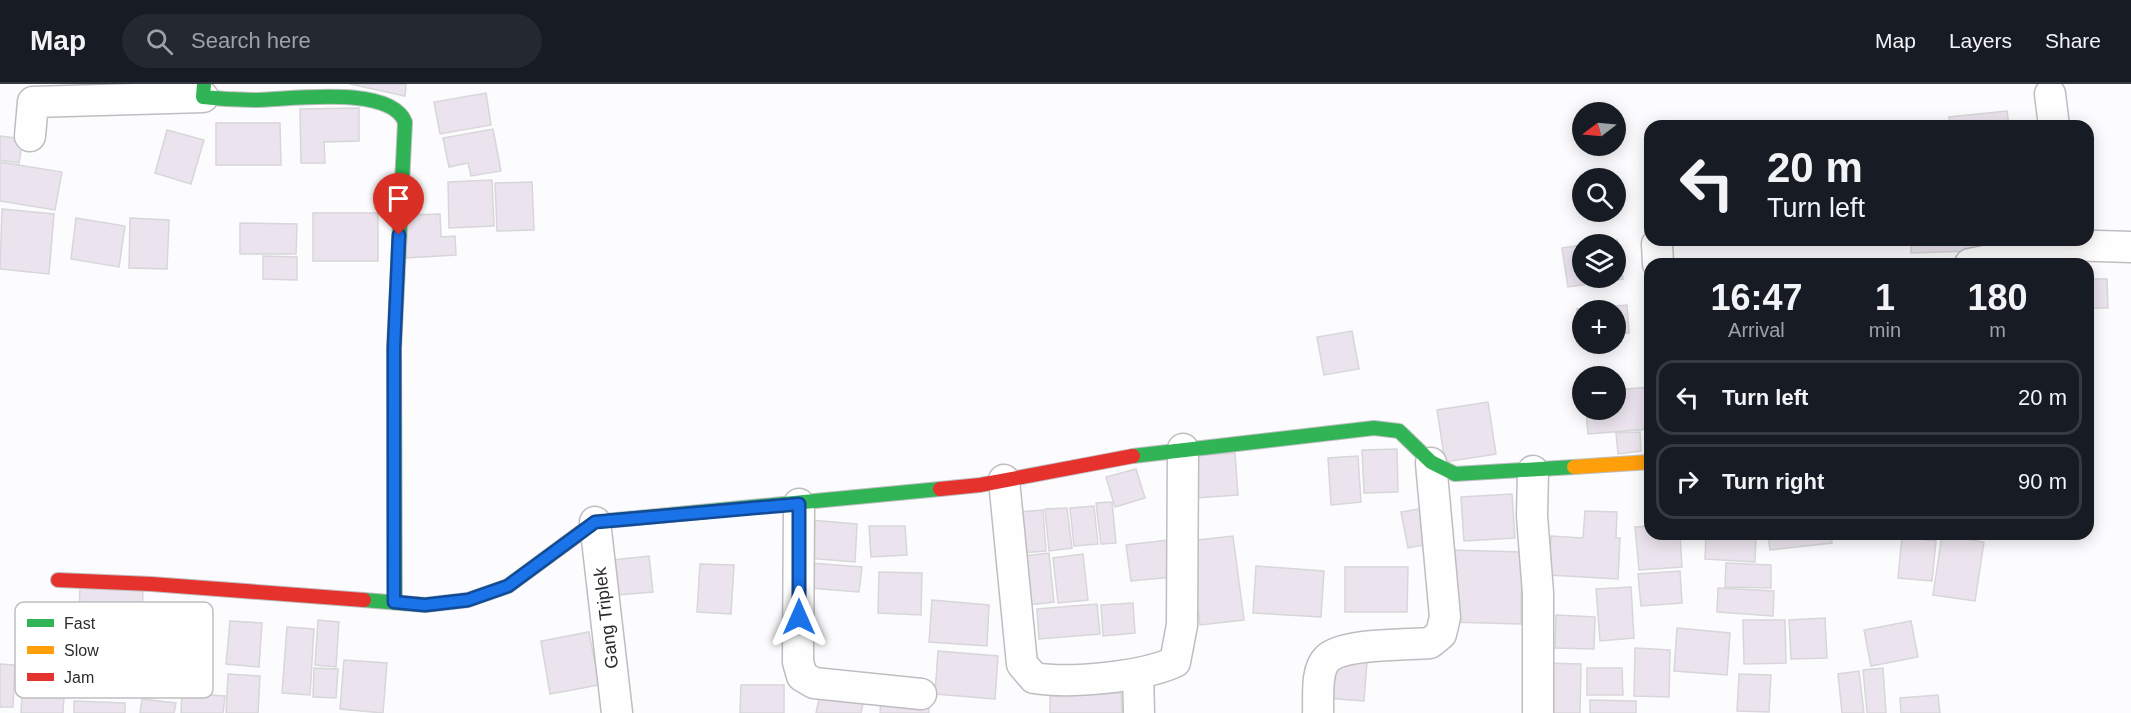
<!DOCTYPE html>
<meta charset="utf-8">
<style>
body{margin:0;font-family:Arial,sans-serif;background:#242831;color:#f1f3f6;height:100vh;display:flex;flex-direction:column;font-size:22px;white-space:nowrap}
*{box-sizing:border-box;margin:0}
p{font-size:20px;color:#9ea1a6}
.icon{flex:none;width:33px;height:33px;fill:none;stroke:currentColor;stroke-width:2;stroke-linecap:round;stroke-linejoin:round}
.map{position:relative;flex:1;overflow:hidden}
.drawer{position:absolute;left:1644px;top:174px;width:450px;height:282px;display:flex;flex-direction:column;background:#171b24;border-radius:18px;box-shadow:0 3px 15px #0003}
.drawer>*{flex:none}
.banner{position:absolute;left:1644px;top:36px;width:450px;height:126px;border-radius:18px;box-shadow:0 3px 15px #0003;background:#171b24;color:#f1f3f6;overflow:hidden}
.needle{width:39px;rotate:254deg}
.fabs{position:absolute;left:1572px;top:18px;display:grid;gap:12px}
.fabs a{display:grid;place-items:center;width:54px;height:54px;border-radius:50%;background:#171b24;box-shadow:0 3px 15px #0003;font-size:30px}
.pin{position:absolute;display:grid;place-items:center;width:51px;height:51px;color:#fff;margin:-62px -26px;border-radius:50% 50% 50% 0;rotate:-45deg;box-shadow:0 0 6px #0007}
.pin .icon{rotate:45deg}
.me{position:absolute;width:66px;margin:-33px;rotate:0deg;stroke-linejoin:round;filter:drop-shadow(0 0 4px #0008)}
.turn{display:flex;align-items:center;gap:21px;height:126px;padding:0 24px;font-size:27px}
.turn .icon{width:78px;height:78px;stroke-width:2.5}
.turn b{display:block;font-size:42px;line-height:51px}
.eta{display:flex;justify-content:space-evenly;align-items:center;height:102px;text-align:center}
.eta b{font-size:36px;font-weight:700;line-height:42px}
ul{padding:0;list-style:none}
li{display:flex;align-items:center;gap:18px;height:75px;margin:0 12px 9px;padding:0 12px;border:3px solid #363941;border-radius:18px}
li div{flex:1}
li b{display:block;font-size:22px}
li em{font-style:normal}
header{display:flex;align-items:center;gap:36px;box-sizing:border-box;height:84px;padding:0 30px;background:#171b24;border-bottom:2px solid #363941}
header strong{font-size:28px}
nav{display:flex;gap:33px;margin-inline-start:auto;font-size:21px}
.search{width:420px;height:54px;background:#242831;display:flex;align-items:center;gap:15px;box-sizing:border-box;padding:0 21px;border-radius:33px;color:#9ea1a6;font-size:22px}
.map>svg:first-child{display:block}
.building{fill:#ebe4ee;stroke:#d7d6d9;stroke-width:1.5}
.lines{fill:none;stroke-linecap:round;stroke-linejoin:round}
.street-casing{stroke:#bebdc0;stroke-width:33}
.fast-casing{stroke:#bebdc0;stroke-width:16}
.slow-casing{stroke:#bebdc0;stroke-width:16}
.jam-casing{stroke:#bebdc0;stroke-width:16}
.street{stroke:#fffeff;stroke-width:30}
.fast{stroke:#30b455;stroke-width:14}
.slow{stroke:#ff9f0a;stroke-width:14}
.jam{stroke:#e5322d;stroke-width:14}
.route-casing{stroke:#114b97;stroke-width:15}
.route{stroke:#1a73e8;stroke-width:10}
.labels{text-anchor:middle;stroke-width:6;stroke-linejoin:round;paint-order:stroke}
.street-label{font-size:18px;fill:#2c2b2e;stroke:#fff}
.key{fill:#fff;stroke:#c0bfc0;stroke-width:1.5}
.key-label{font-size:16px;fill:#2c2b2e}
</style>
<header>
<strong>Map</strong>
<div class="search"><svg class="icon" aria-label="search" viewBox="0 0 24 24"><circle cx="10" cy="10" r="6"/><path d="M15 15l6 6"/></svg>Search here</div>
<nav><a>Map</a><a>Layers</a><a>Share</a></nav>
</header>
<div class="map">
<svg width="2131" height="629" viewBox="0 0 2131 629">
<rect width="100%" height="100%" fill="#fcfbfe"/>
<path class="building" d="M350,0H406L405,12Z
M486,9L491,41L440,50L434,18Z
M359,24V57L324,58L325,79H301L300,25Z
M2007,27L2009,42H1950L1949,33Z
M216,39H280L281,81H216Z
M493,45L501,87L471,92L468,79L449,83L443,54Z
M167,46L204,56L191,100L155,89Z
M0,52L23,55L19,79L0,76Z
M0,78L62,88L55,126L0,117Z
M492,96L494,142L449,144L448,98Z
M532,98L534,146L497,147L495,99Z
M2,125L54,130L49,190L0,185Z
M313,129H378V177H313Z
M440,130L441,153L455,152L456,171L406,174L408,131Z
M76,134L125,142L119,183L71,175Z
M130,134L169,136L167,185L129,184Z
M240,139L297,140L296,170H240Z
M1617,156L1623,195L1568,203L1562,164L1582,161V194H1616V160H1588Z
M1911,156H1971L1972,167L1911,169Z
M263,172L297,173V196L263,195Z
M2088,195H2107L2108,224H2088Z
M1627,221L1629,249L1616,250V226H1582V253H1580L1577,225Z
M1352,247L1359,285L1324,291L1317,253Z
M1650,303V345L1588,350L1586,326H1616V306Z
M1488,318L1496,370L1445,378L1437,326Z
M1640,348L1641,367L1618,370L1616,349Z
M1397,365L1398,408L1364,409L1362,366Z
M1235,369L1238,411L1196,414L1193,372Z
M1358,372L1361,418L1331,421L1328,374Z
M1136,385L1145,414L1115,423L1106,393Z
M1512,410L1515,454L1464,457L1461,413Z
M1112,418L1116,459L1101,460L1096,419Z
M1094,422L1098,460L1074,462L1070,424Z
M1067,424L1072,464L1049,467L1045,425Z
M1424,424L1430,460L1408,464L1401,428Z
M1043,426L1046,467L1021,469L1018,428Z
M1585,427L1617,428L1616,454H1620L1618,495L1549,491L1551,452L1583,454Z
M810,436L857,440L855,478L807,474Z
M869,442H905L907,471L871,473Z
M1650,442V450H1680L1682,483L1639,486L1635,443Z
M1706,450H1756L1755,478L1705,475Z
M1768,450H1831L1832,459L1770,466Z
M1942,451L1984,458L1975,517L1933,511Z
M1233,452L1244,536L1200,541L1189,457Z
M1902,453L1936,457L1932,497L1898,494Z
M1168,456L1173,493L1131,497L1126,461Z
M1450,466L1522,468L1521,540L1449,538Z
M1049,469L1054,518L1029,521L1023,472Z
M1083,470L1088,516L1058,519L1053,474Z
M649,472L653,508L606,512L603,477Z
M811,479L862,483L859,508L809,504Z
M1726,479L1771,481V504L1725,503Z
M700,480L734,481L731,530L697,528Z
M1256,482L1324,487L1321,533L1253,529Z
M1345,483H1408L1407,528H1345Z
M1680,487L1682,519L1641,522L1638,490Z
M879,488L922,489L921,531L878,529Z
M80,503L143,506L142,535L79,532Z
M1631,503L1634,554L1600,557L1596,505Z
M1718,504L1774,507L1773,532L1717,528Z
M932,516L989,521L987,562L929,558Z
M1133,519L1135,549L1103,552L1101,521Z
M1097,520L1100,550L1039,555L1037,525Z
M1556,531L1595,533L1594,565L1555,564Z
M1825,534L1827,574L1791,575L1789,536Z
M318,536L339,538L336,583L315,581Z
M1743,536H1785L1786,579L1744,580Z
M230,537L262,539L259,583L226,580Z
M1911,537L1918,573L1871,582L1864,546Z
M287,543L314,545L310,611L282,609Z
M1677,544L1730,549L1727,591L1674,587Z
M589,548L599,601L550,610L541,557Z
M1635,564L1670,566L1669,613L1634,612Z
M938,567L998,572L995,615L935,610Z
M1328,575L1367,578L1364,617L1325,614Z
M344,576L387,579L383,629L340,625Z
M1542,579L1581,580L1580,629H1541Z
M0,580L15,581L13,623H0Z
M314,584L338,585L336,614L313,613Z
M1587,584H1622L1623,611H1587Z
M1883,584L1886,629H1867L1863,586Z
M1859,587L1864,629H1842L1838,590Z
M23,589L65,591L63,629H21Z
M228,590L260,592L258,629H226Z
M1739,590L1771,591L1769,628L1737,627Z
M741,601H784V629H740Z
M821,606L864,615L861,629H816Z
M182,609L225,612L223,629H181Z
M1121,609L1122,629H1050V612Z
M1938,611L1940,629H1901L1900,614Z
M142,615L176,619L174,629H140Z
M881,615L929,618V629H880Z
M1590,616L1636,617V629H1590Z
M74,617L125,619V629H74Z"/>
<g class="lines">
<defs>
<path id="street" d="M2050,10L2054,42
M30,52L33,18L203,13
M1657,160L1658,180
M1970,180L2066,161L2131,163
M1533,387L1532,432L1538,509V629
M1004,396L1022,580L1034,594C1071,600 1141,593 1175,578L1182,541L1183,365
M799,420L798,578L802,592L814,599L921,610
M595,438L617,629
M1138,589L1139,629
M1318,629C1319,614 1315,587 1327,575C1342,559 1408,561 1430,559L1441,550L1445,533L1431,379"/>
<path id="fast" d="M204,0L203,13C220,15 237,16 253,16C288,16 390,0 405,38L394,264L395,518
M1133,372L1374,344L1399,347L1431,378L1455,390L1574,383
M364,516L425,521L468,516L508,502L595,438L940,405"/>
<path id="slow" d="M1574,383L1650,378"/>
<path id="jam" d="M940,405L980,401L1133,372
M58,496L151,500L364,516"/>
</defs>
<use href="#street" class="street-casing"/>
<use href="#fast" class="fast-casing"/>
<use href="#slow" class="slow-casing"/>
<use href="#jam" class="jam-casing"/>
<use href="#street" class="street"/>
<use href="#fast" class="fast"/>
<use href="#slow" class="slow"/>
<use href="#jam" class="jam"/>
</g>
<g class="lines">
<defs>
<path id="route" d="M399,151L394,264V518L425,521L468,516L508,502L595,438L799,420V533"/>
</defs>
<use href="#route" class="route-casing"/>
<use href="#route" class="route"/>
</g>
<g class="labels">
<g class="street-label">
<text transform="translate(606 534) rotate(-97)" y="6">Gang Triplek</text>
</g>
</g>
<rect x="15" y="518" width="198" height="96" rx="9" class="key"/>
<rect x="27" y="535" width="27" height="8" fill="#30b455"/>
<rect x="27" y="562" width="27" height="8" fill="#ff9f0a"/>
<rect x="27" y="589" width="27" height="8" fill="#e5322d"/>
<g class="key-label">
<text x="64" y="545">Fast</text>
<text x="64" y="572">Slow</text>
<text x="64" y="599">Jam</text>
</g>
</svg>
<div class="fabs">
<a><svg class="needle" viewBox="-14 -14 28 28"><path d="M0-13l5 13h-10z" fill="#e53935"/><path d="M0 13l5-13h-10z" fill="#9ea1a6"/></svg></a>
<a><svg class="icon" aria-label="search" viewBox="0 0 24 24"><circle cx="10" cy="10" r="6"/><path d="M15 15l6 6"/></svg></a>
<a><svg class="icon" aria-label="layers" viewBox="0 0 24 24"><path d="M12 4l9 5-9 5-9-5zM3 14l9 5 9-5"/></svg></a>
<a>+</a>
<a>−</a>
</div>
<div class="pin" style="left:399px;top:151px;background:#d93025"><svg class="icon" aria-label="arrive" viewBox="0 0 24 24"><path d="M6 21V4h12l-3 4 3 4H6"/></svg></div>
<svg class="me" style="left:799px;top:533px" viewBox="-20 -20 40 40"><path d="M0-17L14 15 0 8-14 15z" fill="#1a73e8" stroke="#fff" stroke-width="4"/></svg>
<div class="banner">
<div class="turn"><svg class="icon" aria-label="left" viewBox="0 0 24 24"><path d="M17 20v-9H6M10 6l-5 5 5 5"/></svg><div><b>20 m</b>Turn left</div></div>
</div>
<section class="drawer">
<div class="eta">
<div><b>16:47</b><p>Arrival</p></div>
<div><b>1</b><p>min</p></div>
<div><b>180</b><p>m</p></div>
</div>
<ul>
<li><svg class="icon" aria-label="left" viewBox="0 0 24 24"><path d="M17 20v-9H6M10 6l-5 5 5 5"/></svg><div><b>Turn left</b></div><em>20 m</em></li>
<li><svg class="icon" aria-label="right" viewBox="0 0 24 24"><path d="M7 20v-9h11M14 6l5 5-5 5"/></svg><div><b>Turn right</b></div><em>90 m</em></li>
</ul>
</section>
</div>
